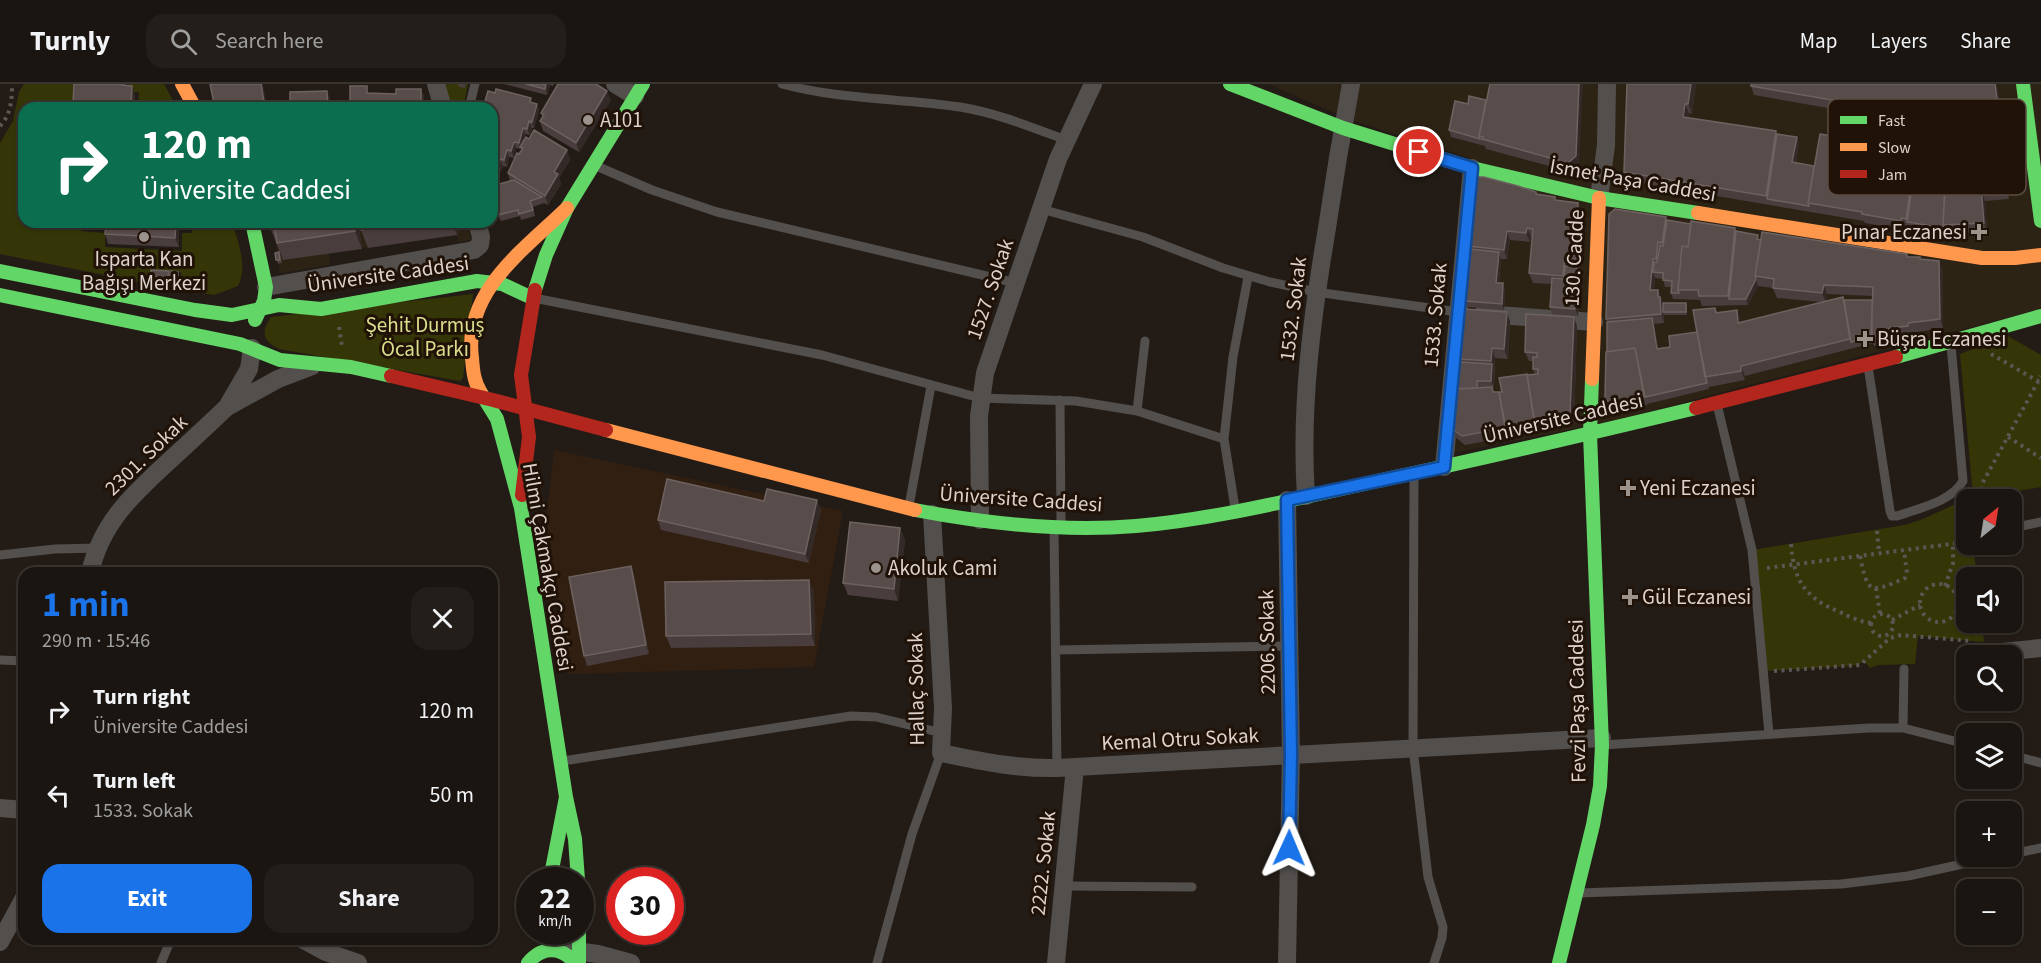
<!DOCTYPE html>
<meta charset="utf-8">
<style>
body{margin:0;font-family:"Source Sans 3",sans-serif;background:#231e19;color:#f1f3f6;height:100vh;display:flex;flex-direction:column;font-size:22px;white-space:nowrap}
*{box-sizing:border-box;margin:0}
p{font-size:20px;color:#9f9f9f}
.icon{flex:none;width:33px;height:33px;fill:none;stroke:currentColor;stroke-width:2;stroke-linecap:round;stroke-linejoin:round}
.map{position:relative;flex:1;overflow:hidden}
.drawer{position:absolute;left:18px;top:483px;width:480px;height:378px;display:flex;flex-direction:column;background:#1a1510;border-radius:18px;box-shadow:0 2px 4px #0004,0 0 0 2px #383430}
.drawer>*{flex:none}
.hud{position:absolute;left:18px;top:18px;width:480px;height:126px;border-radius:18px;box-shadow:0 2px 4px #0004,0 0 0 2px #383430;background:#0b6e4f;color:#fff;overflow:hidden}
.needle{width:39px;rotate:30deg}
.tools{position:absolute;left:1956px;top:405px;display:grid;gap:12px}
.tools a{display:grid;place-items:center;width:66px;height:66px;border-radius:12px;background:#1a1510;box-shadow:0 2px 4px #0004,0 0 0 2px #383430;font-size:30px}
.speed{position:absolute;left:516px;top:783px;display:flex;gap:12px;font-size:30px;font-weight:700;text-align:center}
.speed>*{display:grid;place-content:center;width:78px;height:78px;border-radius:50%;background:#1a1510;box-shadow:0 2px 4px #0004,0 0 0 2px #383430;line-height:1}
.speed small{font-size:15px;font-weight:400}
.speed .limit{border:9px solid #d22;background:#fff;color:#111}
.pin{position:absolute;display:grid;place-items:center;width:51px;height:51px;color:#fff;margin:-26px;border:3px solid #fff;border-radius:50%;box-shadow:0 2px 6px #0007}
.me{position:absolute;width:66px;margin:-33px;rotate:1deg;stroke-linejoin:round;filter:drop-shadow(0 0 4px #0008)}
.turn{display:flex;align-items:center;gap:21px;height:126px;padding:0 24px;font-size:27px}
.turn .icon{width:78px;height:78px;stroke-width:2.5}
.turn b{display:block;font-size:42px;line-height:51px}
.round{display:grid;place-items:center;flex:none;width:63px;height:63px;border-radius:18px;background:#231e19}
.overview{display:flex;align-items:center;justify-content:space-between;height:102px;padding:0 24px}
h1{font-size:36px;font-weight:700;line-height:45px;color:#1a73e8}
.cta{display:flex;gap:12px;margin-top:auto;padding:12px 24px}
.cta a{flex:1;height:69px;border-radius:18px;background:#1a73e8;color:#fff;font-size:24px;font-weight:700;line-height:69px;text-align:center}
.cta a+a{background:#231e19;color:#f1f3f6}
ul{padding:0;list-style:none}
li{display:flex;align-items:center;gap:18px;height:84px;padding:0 24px}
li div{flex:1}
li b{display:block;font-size:22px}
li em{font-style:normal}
header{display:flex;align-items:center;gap:36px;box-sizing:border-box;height:84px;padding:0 30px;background:#1a1510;border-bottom:2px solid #383430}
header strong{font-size:28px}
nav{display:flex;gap:33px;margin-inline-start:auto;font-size:21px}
.search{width:420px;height:54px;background:#231e19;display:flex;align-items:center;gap:15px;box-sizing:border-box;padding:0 21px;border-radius:18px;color:#9f9f9f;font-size:22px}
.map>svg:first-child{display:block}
.commercial{fill:#2d2315}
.built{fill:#311f11}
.green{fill:#353607}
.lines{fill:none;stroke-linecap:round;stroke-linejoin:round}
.path{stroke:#5a5754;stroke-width:4;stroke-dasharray:3 4.5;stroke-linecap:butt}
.lane{stroke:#524f4d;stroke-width:9}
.street{stroke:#524f4d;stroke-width:18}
.fast{stroke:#63d668;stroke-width:14}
.slow{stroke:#ff974d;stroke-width:14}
.jam{stroke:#b3261e;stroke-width:14}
.wall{fill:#493d3d;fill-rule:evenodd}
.shaded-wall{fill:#332927}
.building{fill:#594d4c;stroke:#6e6260;stroke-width:1.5}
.route-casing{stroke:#114b97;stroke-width:15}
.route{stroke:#1a73e8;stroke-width:10}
.poi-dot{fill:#9c938c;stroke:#201207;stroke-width:2}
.labels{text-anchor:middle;stroke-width:6;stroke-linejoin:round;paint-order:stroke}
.poi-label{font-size:21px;fill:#ddd3cc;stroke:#201207;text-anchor:start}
.street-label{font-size:21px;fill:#ddd3cc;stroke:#201207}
.park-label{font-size:21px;fill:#dade8d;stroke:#201207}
.key{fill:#201207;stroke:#594c42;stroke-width:1.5}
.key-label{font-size:16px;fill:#ddd3cc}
</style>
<header>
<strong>Turnly</strong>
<div class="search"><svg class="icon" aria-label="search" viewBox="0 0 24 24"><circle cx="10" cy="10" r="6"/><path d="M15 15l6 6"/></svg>Search here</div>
<nav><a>Map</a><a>Layers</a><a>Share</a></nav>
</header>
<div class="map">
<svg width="2041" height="879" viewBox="0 0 2041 879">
<rect width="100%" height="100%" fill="#231c16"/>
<path class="commercial" d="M1268,0H2041V225L1608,338L1453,369L1476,76L1351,36Z
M273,138H466L471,156L459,158L456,151L329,169L330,181L280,189Z"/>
<path class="built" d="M554,366L843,427L814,583L568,590L545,447Z"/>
<path class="green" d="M24,0H74L72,24H24V138H81V147L105,149V163L182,167V149H192L193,140L208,141V138H232C238,158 248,182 238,202L214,211L181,205V188L151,186L149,200L0,170V59L13,37L19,8Z
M129,0H164L177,24H138L139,8H129Z
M444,0H468L463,24H451Z
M473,210L463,294L460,297L279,265C262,256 261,249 271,233Z
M2008,252L2041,271V403L1981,413L1974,412L1973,415L1966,416V460L1973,461L1977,493L1966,494V538L1982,539L1984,558L1918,552L1915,580L1878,581L1870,584L1865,578L1852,582L1766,587L1752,466L1905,441L1923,435L1973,412L1960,270Z"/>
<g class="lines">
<path class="path" d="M0,42C11,31 12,15 12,0
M339,243L342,263
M1991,270L2041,299
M2008,353L2041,374
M1981,413L1982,400L2041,292
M1877,447L1879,469
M1791,460C1794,497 1805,514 1840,528C1850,533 1860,538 1872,539
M1860,472C1868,510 1869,510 1905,494L1907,489L1904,466
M1767,484L1966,458
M1920 519a19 19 0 1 1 38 0a19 19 0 1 1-38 0Z
M1945,502L1953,479V460
M1876,504L1880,530
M1957,517L1966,516
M1871 541a11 11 0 1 1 22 0a11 11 0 1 1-22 0Z
M1892,536L1920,521
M1774,587L1860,581L1890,554L1901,551L1971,557"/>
<path class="lane" d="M782,0C840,16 901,14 960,23C997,29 1031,43 1066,56
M469,24L475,0
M594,81L652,106L717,128L1016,199
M1041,125L1143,153L1223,184L1270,198L1316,208L1458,228
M534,214L822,271L980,314L1076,317L1137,327L1224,355
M1868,282L1890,427L1892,432H1897C1919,424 1951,418 1963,397L1951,261
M1060,316L1061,441
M1717,320L1752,466L1769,650
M1137,327L1145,257
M1414,390L1413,664L1428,793L1443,843L1442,854L1434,879
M909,422L931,302
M1235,424L1224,355L1233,273L1248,193
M1054,444L1057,684
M2012,444L2041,438
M0,471L55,465L98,464
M1056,566L1289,562
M0,576L24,577
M1903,644L1904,585
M1602,661L1869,644H1903L1966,660
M2012,671L2041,679
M563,677L851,632L876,633L942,649
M2012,770L2041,764
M1063,802L1192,803
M1579,809L1841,800L1908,792L1999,772
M161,879L171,855
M877,879L912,750L941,669"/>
<path class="street" d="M436,0L443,24
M615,0L635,12
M1599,114L1606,61L1607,0
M266,203L474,166L480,161L481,153L477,138
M1483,230L1594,238
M252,264L249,285L227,323L278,295L312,282
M1444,383L1472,84
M1306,412C1300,322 1312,233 1327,144C1334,96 1342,48 1351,0
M932,430L943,624L941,669C980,677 1017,685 1057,684L1602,654
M980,436L979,332L985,289L1058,75L1093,0
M90,489C101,439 133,410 169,377C189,359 208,341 227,323
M1982,570L2041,564
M0,724L24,726
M302,855L326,868L358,879
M0,858L24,814
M568,866L598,870L631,879
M1056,879L1075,683
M1287,879L1291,671L1287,416"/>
<path class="fast" d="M1230,0L1343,44L1472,84L1599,114L1698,129
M2023,0L2041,137
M252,138L266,203L264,217L255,236
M0,187L195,226L232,231L279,221L321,225L477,197L502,200L532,214
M535,206L546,171L567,124L643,0
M0,211L240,260L280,276L351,283L391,292
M1896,273L2041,232
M481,309L497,335L521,424L566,713
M915,426C988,440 1063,448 1136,442C1216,435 1295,415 1373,398C1481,375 1588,350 1696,324
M550,796L566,713L575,755L578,796
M579,848V879
M528,879C542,862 561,862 575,879
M1559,879L1593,741L1600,702L1602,661L1590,350L1592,295"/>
<path class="slow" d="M182,0L195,24
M1698,129L1982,174H2015L2041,171
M1592,295L1599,114
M481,309C474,298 473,287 472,274C463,207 525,165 567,124
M606,346L915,426"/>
<path class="jam" d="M391,292L493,316L606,346
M1696,324L1896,273
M522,411L529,353L521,291L535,206"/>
</g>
<path class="wall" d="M74,0H126V1L135,11V24H74L73,20Z
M458,0H466L465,4L459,3Z
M504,0H554L553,2L550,1L547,11Z
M1696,0L1692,30L1689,29L1688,34L1776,47L1777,50L1797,53L1799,59L1796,79L1814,82L1875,62L1907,67L1909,73H1915L1918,84L1931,92L1930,96L1945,99L1949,49L1841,31L1839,26L1754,11L1751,2V0H1997L2007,83L2008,87L2010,109L2008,110L2009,115L1985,117L1987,148L1946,150L1905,144V146L1865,139L1864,137L1628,97L1624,88Z
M611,16L579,68L543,47L540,37L542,33L541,29Z
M1486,16L1579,82L1572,88L1486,65L1485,62L1451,53L1449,46L1468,20Z
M532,19L537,20L539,26L534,44H532L530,51L525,50L523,59L529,55L567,66L570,76L559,94L561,100L548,121L544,119L533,123L535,132L521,136L520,132L501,137L498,131L510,97L508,89L522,66L521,65L516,64L514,74L509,73L507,83L503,82L501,87L492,85V24Z
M1536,108L1537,110L1556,116L1582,128L1578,232L1552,230L1550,223L1552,200L1533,199L1529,189L1532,154L1531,153L1530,158L1510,156L1507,175H1501L1499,199L1505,206L1504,226L1467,223L1465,217L1469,165L1468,162Z
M1667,136L1736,147L1759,156L1908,173H1920V175L1943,186V244L1911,249V252L1894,253L1884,260L1874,262L1873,259L1745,292V296L1709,303V305L1647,320V321L1614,330L1608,323L1605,314L1607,268V238L1606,235ZM1655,194L1663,195L1665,203H1671V209L1673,215L1700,216L1702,222L1748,221L1758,202L1773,204L1777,214L1822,218L1740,238L1737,226L1717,228L1715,224L1697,248L1670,263L1658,264L1654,240L1664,239V231H1687V222L1686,219H1663L1658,206H1654ZM1827,210L1873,212L1872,216L1826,217Z
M106,138H190L189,146L179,145V163L108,160L105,150Z
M358,138L362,165L283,176L270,143Z
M360,138H459L460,146L457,151L368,164L361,146Z
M275,169L280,171L282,179L278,180Z
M169,187L170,190V197L152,196L151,192Z
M179,191V197H172L170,193Z
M1507,228L1510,238L1508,275L1495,274L1494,303H1492L1494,308L1500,311L1502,308L1528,291L1535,290L1533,285V277H1529L1525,268L1577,242L1574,339L1509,352L1508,350L1509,353L1465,361L1456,354L1452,345L1460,278L1459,275Z
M821,425L809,479L661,446L658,436Z
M900,444L905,456L898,517L848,511L843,499Z
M631,482L634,491L649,570L587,582L584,572Z
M809,496L814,509L815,562L671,564L666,552Z"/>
<path class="shaded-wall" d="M261,0H263L267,24H265Z
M546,0H549L550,1L547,11L545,5Z
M1579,0H1583L1579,82L1572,88L1568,79Z
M1691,0H1696L1692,30L1688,20Z
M1995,0H1997L2000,24L1997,15Z
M132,2L135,11V24H131Z
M421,5L424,11V24H421Z
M327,7L330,14V24H328Z
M607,7L611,16L579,68L576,59Z
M1997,18L2001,28L2007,83L2004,74Z
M537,20L539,26L534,44L532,38Z
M1685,20L1689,29L1687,43L1683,33Z
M529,37L532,44L530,51L527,45Z
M523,44L525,50L522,63H520L521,66L519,59Z
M1776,47L1779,56L1767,115L1766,112Z
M1797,53L1799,59L1795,84L1792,78Z
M514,58L516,64L514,74L511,67Z
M507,66L509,73L507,83L504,76Z
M567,66L570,76L559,94L561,100L548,121L545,112L554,88Z
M1915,73L1918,83L1910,138H1907L1906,135Z
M500,75L503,82L501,87L499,81Z
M1979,78L1982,87L1983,111L1985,117L1987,148L1984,139Z
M2006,81L2008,87L2010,109L2008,103Z
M1929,86L1931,92L1929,102L1927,96Z
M1578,119L1582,128L1578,232L1575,225Z
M1666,133L1670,143L1665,168L1662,159Z
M1902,134L1905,144V146L1901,137Z
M176,138H177L179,145V163L175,154Z
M186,138H190L189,146Z
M354,138H358L362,165L355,147Z
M452,138H459L460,146L457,151Z
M1527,144L1531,153L1530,158L1526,149Z
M1735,144L1738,154L1729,215L1728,212Z
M1507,147L1510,156L1507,175L1504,166Z
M1499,168L1501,175L1498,205L1496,199Z
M1653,175L1657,184L1653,188L1655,194L1653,215L1650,206Z
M1939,177L1943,186V244L1940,235Z
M1756,195L1758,202L1748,221L1746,215Z
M1503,199L1505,206L1504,226L1502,220Z
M1824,201L1827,210L1826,219L1822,209Z
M1658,206L1664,222L1663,228L1664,239L1661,230Z
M1737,226L1740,235L1741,248L1738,239Z
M1507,228L1510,238L1508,275L1504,265Z
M1574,233L1577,242L1574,339L1570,330Z
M1652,234L1654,240L1659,271L1657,265Z
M1890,244L1894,253L1884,260L1880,251Z
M1492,264L1495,274L1494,286L1491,277Z
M1492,280L1494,286V303L1491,297Z
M1741,282L1745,292V296L1741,287Z
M817,416L821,425L809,479L805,470Z
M900,444L905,456L898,517L894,505Z
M631,482L634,491L649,570L646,561Z
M809,496L814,509L815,562L811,550Z"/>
<path class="building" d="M74,0H122V1L132,2L131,24H85V21L73,20Z
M210,0H261L265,24H216L214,19Z
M526,0H546L545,5Z
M558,0H596L607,7L576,59L540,37L544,31L541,29Z
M1490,0H1579L1576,72L1568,79L1482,55L1483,53L1479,52Z
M1627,0H1691L1688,20H1685L1683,33L1776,47L1766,112L1624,88Z
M1751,0H1995L1997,15H1994L1995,19L1997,18L2004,74H2001V76L1979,78L1984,139L1943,141L1949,40L1837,21L1838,17L1751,2Z
M350,2H367V9L396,10V5H421V24H350Z
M496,5L531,14L530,18L537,20L532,38L529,37L527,45L523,44L519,59L514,58L511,67L507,66L504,76L500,75L499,81L492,79V24H483L488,7L495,9Z
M327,7L328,24H290V8Z
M1469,12L1486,16L1479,52L1480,55L1449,46L1455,17L1468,20Z
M534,46L567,66L554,88L558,90L545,112L508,89L517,69L519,70L523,64L520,63L526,53L529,55Z
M1777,50L1797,53L1792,78L1814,82L1808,119L1809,122L1767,115Z
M1820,50L1873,59V62L1907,67L1906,72L1915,73L1906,135L1902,134L1901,137L1862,130V128L1808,119Z
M1915,83L1929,86L1927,96L1945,99L1943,141L1944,144L1907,138Z
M1474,93H1484L1518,102L1536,108V110L1555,113V116L1578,119L1576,180L1564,179L1563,192L1529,189L1533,145L1527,144L1526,149L1507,147L1504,166L1468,162Z
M514,96L542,113L530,117L533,126L519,130L518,126L498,131L492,108V102Z
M1615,125L1666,133L1662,159L1658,158L1656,175H1653L1650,206H1658V213H1660L1661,230L1606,235L1609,130Z
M1667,136L1691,140L1688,163L1682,162L1678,206L1679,209H1671L1672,197L1663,196V189L1653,188L1654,178H1657L1660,161L1663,162Z
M1691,137L1735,144L1728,212H1699L1698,206H1678L1682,162L1688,163Z
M106,138H176L175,154L105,150Z
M269,138H354L355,147L277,159L274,142L270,143Z
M360,138H420L361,146Z
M1736,147L1758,151L1757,155L1761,156L1755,192L1756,195L1746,215H1729Z
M1762,148L1907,170V173H1920V175L1939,177L1940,235L1908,239V242L1890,244L1880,251L1871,253L1873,203L1824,201L1822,209L1773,204L1774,195L1755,192Z
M1469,165L1499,168L1496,199H1503L1502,220L1465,217Z
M279,168L280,176H276L275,169Z
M1565,182L1577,183L1575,225L1550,223L1552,194L1564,195Z
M151,186L169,187L168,194L151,192Z
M171,187L178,188V194L170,193Z
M1843,213L1850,255L1741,282V287L1705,293L1693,226L1715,224L1716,229L1737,226L1738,239Z
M1844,216H1872V253L1851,258Z
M1663,219H1686V228H1663Z
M1463,225L1507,228L1504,265L1492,264L1491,277L1459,275Z
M1526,230L1574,233L1570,330L1534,337L1527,291L1538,290V285H1533V273H1537V269L1525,268Z
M1652,234L1657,265L1670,263L1669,252L1697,248L1707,299L1645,313L1635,264L1607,268V238Z
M1635,264L1644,312L1611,320L1605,314L1606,268Z
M1460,278L1492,280L1491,297H1477V304L1457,305Z
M1527,290L1535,340L1506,345L1499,308H1502L1499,294Z
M1492,303L1493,308H1499L1505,344L1462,352L1452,345L1456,305Z
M667,395L764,417L767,405L817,416L805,470L658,436Z
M850,438L900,444L894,505L843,499Z
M631,482L646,561L584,572L569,493Z
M809,496L811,550L666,552L665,498Z"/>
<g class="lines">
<defs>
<path id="route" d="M1289,764L1291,671L1287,416L1444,383L1472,84L1419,68"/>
</defs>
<use href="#route" class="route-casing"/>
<use href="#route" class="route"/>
</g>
<g class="poi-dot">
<circle cx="588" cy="36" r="6"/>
<path d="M1976 139h6v6h6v6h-6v6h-6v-6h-6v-6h6z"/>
<circle cx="144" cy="153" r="6"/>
<path d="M1862 246h6v6h6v6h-6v6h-6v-6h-6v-6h6z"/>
<path d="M1625 395h6v6h6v6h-6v6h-6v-6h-6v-6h6z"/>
<circle cx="876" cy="484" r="6"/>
<path d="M1627 504h6v6h6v6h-6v6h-6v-6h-6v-6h6z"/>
</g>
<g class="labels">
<g class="poi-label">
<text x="600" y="43">A101</text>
<text x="1967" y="155" text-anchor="end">Pınar Eczanesi</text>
<text x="144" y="182" text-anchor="middle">Isparta Kan<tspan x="144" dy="24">Bağışı Merkezi</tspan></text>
<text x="1877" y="262">Büşra Eczanesi</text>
<text x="1640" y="411">Yeni Eczanesi</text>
<text x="888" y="491">Akoluk Cami</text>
<text x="1642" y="520">Gül Eczanesi</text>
</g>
<g class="street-label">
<text transform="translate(1633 96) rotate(10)" y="7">İsmet Paşa Caddesi</text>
<text transform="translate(1574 174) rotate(-87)" y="7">130. Cadde</text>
<text transform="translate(388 190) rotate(-8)" y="7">Üniversite Caddesi</text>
<text transform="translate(990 205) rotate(-71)" y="7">1527. Sokak</text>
<text transform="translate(1293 225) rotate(-83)" y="7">1532. Sokak</text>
<text transform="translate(1435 231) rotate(-85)" y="7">1533. Sokak</text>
<text transform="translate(1563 334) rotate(-13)" y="7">Üniversite Caddesi</text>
<text transform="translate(146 371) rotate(-44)" y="7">2301. Sokak</text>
<text transform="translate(1021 415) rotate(4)" y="7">Üniversite Caddesi</text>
<text transform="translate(548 483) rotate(80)" y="7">Hilmi Çakmakçı Caddesi</text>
<text transform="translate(1267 558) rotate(-91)" y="7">2206. Sokak</text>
<text transform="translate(916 605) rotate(-91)" y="7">Hallaç Sokak</text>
<text transform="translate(1577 617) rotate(-91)" y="7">Fevzi Paşa Caddesi</text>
<text transform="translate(1180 655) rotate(-3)" y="7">Kemal Otru Sokak</text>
<text transform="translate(1043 779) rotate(-84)" y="7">2222. Sokak</text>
</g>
<g class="park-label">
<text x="425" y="248">Şehit Durmuş<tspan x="425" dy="24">Öcal Parkı</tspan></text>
</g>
</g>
<rect x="1828" y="15" width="198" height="96" rx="9" class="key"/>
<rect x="1840" y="32" width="27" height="8" fill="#63d668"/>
<rect x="1840" y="59" width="27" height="8" fill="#ff974d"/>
<rect x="1840" y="86" width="27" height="8" fill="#b3261e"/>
<g class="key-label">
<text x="1878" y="42">Fast</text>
<text x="1878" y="69">Slow</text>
<text x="1878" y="96">Jam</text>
</g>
</svg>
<div class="tools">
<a><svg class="needle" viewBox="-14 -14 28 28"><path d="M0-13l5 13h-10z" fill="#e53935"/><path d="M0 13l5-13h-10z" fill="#9f9f9f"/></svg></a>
<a><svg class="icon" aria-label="sound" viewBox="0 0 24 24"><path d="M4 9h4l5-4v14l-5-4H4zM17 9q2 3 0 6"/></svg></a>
<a><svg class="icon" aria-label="search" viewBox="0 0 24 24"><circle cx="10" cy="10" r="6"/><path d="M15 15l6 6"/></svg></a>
<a><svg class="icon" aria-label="layers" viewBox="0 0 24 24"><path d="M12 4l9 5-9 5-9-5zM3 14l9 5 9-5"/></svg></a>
<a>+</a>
<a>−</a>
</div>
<div class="speed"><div>22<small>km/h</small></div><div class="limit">30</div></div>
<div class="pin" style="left:1419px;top:68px;background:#d93025"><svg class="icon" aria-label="arrive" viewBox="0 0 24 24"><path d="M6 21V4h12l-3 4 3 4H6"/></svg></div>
<svg class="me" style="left:1289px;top:764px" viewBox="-20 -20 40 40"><path d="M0-17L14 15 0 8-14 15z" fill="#1a73e8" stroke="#fff" stroke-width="4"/></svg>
<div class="hud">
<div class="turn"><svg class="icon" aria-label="right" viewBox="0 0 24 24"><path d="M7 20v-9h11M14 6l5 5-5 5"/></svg><div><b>120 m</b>Üniversite Caddesi</div></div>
</div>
<section class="drawer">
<div class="overview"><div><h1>1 min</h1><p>290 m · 15:46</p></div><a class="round"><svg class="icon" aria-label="close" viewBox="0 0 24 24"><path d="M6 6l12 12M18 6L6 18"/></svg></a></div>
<ul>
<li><svg class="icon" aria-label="right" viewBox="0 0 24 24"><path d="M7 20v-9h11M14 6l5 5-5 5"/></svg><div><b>Turn right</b><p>Üniversite Caddesi</p></div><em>120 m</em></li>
<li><svg class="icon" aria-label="left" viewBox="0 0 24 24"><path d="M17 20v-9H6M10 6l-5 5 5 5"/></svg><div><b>Turn left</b><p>1533. Sokak</p></div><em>50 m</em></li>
</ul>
<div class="cta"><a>Exit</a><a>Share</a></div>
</section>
</div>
